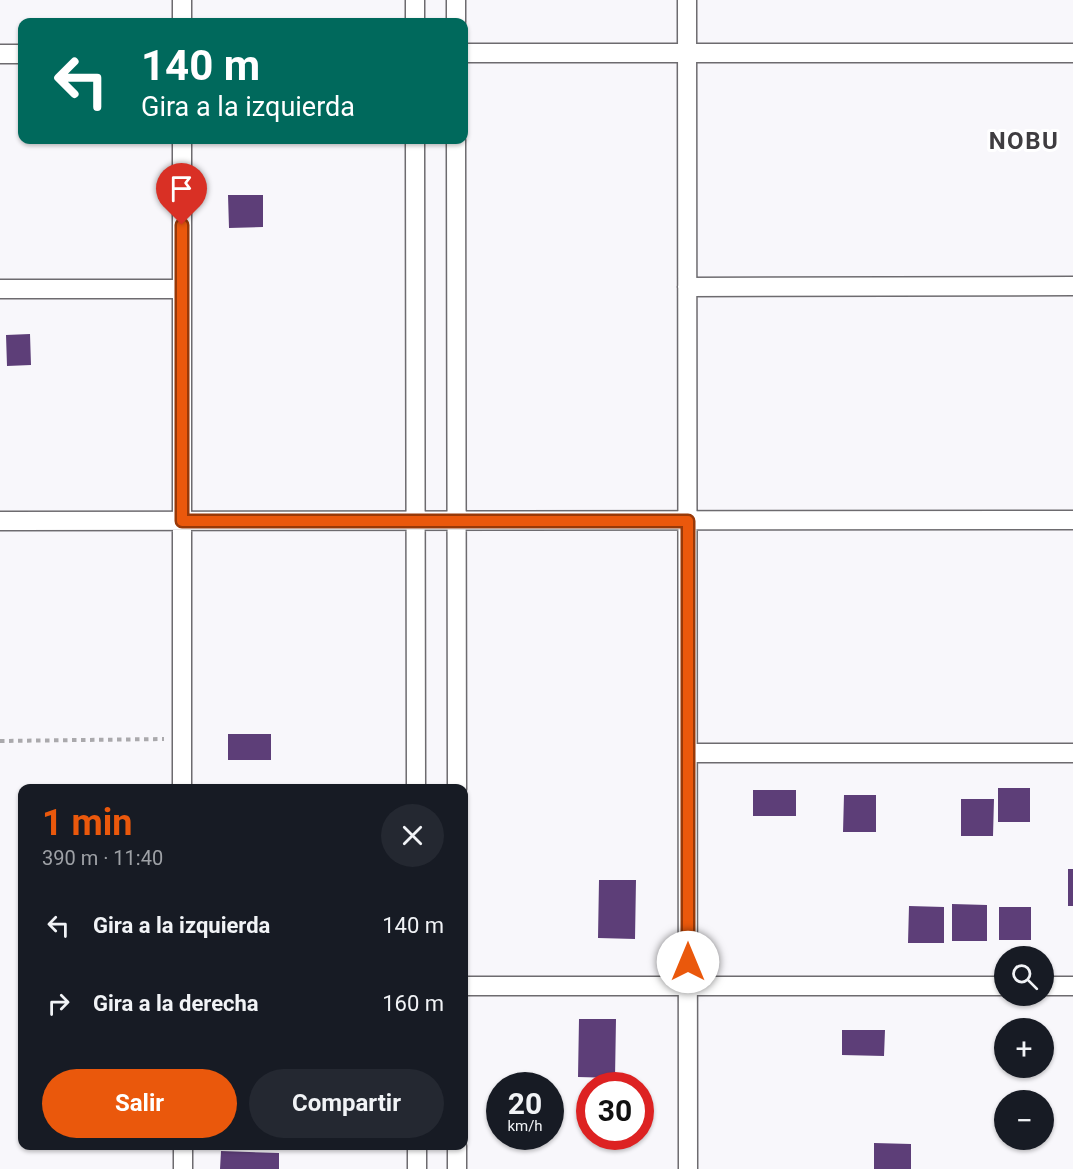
<!DOCTYPE html>
<html lang="es">
<meta charset="utf-8">
<style>
body{margin:0;font-family:Roboto,sans-serif;background:#242831;color:#f1f3f6;height:100vh;display:flex;flex-direction:column;font-size:22px;white-space:nowrap}
*{box-sizing:border-box;margin:0}
p{font-size:20px;color:#9ea1a6}
.icon{flex:none;width:33px;height:33px;fill:none;stroke:currentColor;stroke-width:2;stroke-linecap:round;stroke-linejoin:round}
.map{position:relative;flex:1;overflow:hidden}
.drawer{position:absolute;left:18px;top:784px;width:450px;height:366px;display:flex;flex-direction:column;background:#171b24;border-radius:12px;box-shadow:0 2px 4px #0004}
.drawer>*{flex:none}
.top-card{position:absolute;left:18px;top:18px;width:450px;height:126px;border-radius:12px;box-shadow:0 2px 4px #0004;background:#00695c;color:#fff;overflow:hidden}
.buttons{position:absolute;left:994px;top:946px;display:grid;gap:12px}
.buttons a{display:grid;place-items:center;width:60px;height:60px;border-radius:50%;background:#171b24;box-shadow:0 2px 4px #0004;font-size:30px}
.speed{position:absolute;left:486px;top:1072px;display:flex;gap:12px;font-size:30px;font-weight:700;text-align:center}
.speed>*{display:grid;place-content:center;width:78px;height:78px;border-radius:50%;background:#171b24;box-shadow:0 2px 4px #0004;line-height:1}
.speed small{font-size:15px;font-weight:400}
.speed .limit{border:9px solid #d22;background:#fff;color:#111}
.pin{position:absolute;display:grid;place-items:center;width:51px;height:51px;color:#fff;margin:-62px -26px;border-radius:50% 50% 50% 0;rotate:-45deg;box-shadow:0 0 6px #0007}
.pin .icon{rotate:45deg}
.me{position:absolute;width:66px;margin:-33px;rotate:0deg;stroke-linejoin:round;filter:drop-shadow(0 0 4px #0008)}
.turn{display:flex;align-items:center;gap:21px;height:126px;padding:0 24px;font-size:27px}
.turn .icon{width:78px;height:78px;stroke-width:2.5}
.turn b{display:block;font-size:42px;line-height:51px}
.round{display:grid;place-items:center;flex:none;width:63px;height:63px;border-radius:32px;background:#242831}
.head{display:flex;align-items:center;justify-content:space-between;height:102px;padding:0 24px}
h1{font-size:36px;font-weight:700;line-height:45px;color:#ea580c}
.cta{display:flex;gap:12px;margin-top:auto;padding:12px 24px}
.cta a{flex:1;height:69px;border-radius:36px;background:#ea580c;color:#fff;font-size:24px;font-weight:700;line-height:69px;text-align:center}
.cta a+a{background:#242831;color:#f1f3f6}
ul{padding:0;list-style:none}
li{display:flex;align-items:center;gap:18px;height:78px;padding:0 24px}
li div{flex:1}
li b{display:block;font-size:22px}
li em{font-style:normal}
.map>svg:first-child{display:block}
.building{fill:#5d3e78}
.lines{fill:none;stroke-linecap:round;stroke-linejoin:round}
.minor-casing{stroke:#6d6b6f;stroke-width:21}
.path{stroke:#aaa9ac;stroke-width:4;stroke-dasharray:4.5 4.5;stroke-linecap:butt}
.minor{stroke:#fff;stroke-width:18}
.route-casing{stroke:#983908;stroke-width:15}
.route{stroke:#ea580c;stroke-width:10}
.labels{text-anchor:middle;stroke-width:6;stroke-linejoin:round;paint-order:stroke}
.district-label{font-size:24px;font-weight:bold;letter-spacing:1.5px;fill:#3f3d40;stroke:#fff}
</style>
<div class="map">
<svg width="1073" height="1169" viewBox="0 0 1073 1169">
<rect width="100%" height="100%" fill="#f8f7fb"/>
<path class="building" d="M228,195H263V227L229,228Z
M30,334L31,365L7,366L6,335Z
M228,734H271V760H228Z
M998,788H1030V822H998Z
M753,790H796V816H753Z
M844,795H876V832H843Z
M961,799H994L993,836H961Z
M1068,869H1073V906H1068Z
M599,880H636L635,939L598,938Z
M952,904L987,905V941H952Z
M909,906L944,907V943H908Z
M999,907H1031V940H999Z
M579,1019H616L615,1078L578,1077Z
M842,1030H885L884,1056L842,1055Z
M874,1143L911,1144V1169H874Z
M221,1151L279,1153V1169H220Z"/>
<g class="lines">
<defs>
<path id="minor" d="M182,0V22
M456,0V22
M687,0L688,1169
M415,22V0
M464,53H1073
M0,54H22
M182,140V789
M415,140L416,789
M456,140L457,789
M687,287L1073,286
M0,289H182
M0,521L1073,520
M688,753H1073
M464,986H1005
M1044,986H1073
M183,1146V1169
M417,1146V1169
M457,1146V1169"/>
</defs>
<use href="#minor" class="minor-casing"/>
<path class="path" d="M0,741L164,739"/>
<use href="#minor" class="minor"/>
</g>
<g class="lines">
<defs>
<path id="route" d="M182,225V521H688V962"/>
</defs>
<use href="#route" class="route-casing"/>
<use href="#route" class="route"/>
</g>
<g class="labels">
<g class="district-label">
<text x="1024" y="149">NOBU</text>
</g>
</g>
</svg>
<div class="buttons">
<a><svg class="icon" aria-label="search" viewBox="0 0 24 24"><circle cx="10" cy="10" r="6"/><path d="M15 15l6 6"/></svg></a>
<a>+</a>
<a>−</a>
</div>
<div class="speed"><div>20<small>km/h</small></div><div class="limit">30</div></div>
<div class="pin" style="left:182px;top:225px;background:#d93025"><svg class="icon" aria-label="arrive" viewBox="0 0 24 24"><path d="M6 21V4h12l-3 4 3 4H6"/></svg></div>
<svg class="me" style="left:688px;top:962px" viewBox="-20 -20 40 40"><circle r="19" fill="#fff"/><path d="M0-13L10 11 0 6-10 11z" fill="#ea580c"/></svg>
<div class="top-card">
<div class="turn"><svg class="icon" aria-label="left" viewBox="0 0 24 24"><path d="M17 20v-9H6M10 6l-5 5 5 5"/></svg><div><b>140 m</b>Gira a la izquierda</div></div>
</div>
<section class="drawer">
<div class="head"><div><h1>1 min</h1><p>390 m · 11:40</p></div><a class="round"><svg class="icon" aria-label="close" viewBox="0 0 24 24"><path d="M6 6l12 12M18 6L6 18"/></svg></a></div>
<ul>
<li><svg class="icon" aria-label="left" viewBox="0 0 24 24"><path d="M17 20v-9H6M10 6l-5 5 5 5"/></svg><div><b>Gira a la izquierda</b></div><em>140 m</em></li>
<li><svg class="icon" aria-label="right" viewBox="0 0 24 24"><path d="M7 20v-9h11M14 6l5 5-5 5"/></svg><div><b>Gira a la derecha</b></div><em>160 m</em></li>
</ul>
<div class="cta"><a>Salir</a><a>Compartir</a></div>
</section>
</div>
